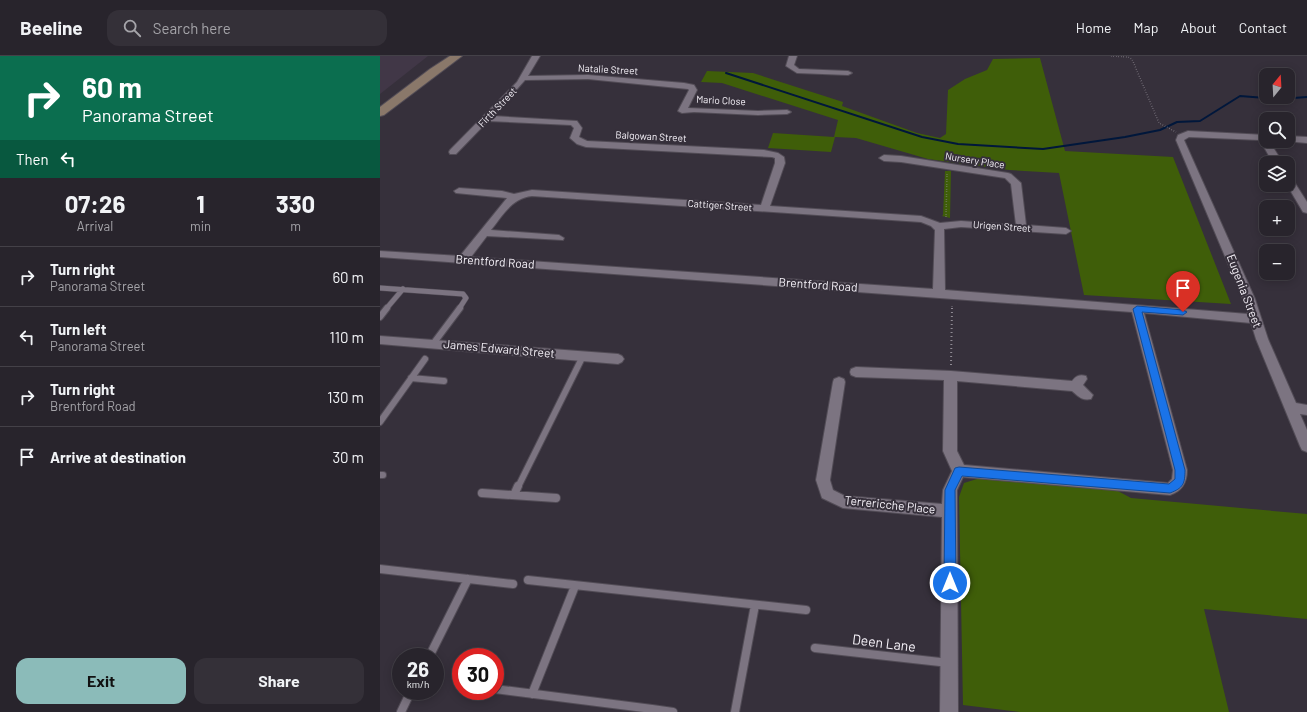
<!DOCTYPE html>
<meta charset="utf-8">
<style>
body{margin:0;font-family:Barlow,sans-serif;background:#343038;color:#f1f3f6;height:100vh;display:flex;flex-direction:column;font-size:15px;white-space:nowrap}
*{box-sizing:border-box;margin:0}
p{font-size:13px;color:#a5a4a9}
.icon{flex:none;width:22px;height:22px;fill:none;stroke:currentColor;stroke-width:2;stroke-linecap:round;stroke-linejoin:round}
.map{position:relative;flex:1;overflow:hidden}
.sheet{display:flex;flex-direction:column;background:#28242c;width:380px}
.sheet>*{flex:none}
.top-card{background:#0b6e4f;color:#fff;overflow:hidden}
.needle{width:26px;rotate:18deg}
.controls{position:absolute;left:879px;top:12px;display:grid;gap:8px}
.controls a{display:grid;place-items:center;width:36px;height:36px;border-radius:8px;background:#28242c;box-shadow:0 2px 10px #0003,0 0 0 1px #444148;font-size:20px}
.speed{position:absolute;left:12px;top:592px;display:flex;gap:8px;font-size:20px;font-weight:700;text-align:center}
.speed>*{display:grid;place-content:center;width:52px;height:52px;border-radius:50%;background:#28242c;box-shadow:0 2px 10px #0003,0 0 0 1px #444148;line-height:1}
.speed small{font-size:10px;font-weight:400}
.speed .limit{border:6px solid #d22;background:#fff;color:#111}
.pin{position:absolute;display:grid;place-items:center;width:34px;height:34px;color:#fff;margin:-41px -17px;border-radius:50% 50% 50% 0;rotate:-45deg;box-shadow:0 0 4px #0007}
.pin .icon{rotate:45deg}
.me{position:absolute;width:44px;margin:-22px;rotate:0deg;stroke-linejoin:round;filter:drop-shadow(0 0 3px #0008)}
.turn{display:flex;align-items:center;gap:14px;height:84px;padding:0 16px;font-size:18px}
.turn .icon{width:52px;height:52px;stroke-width:2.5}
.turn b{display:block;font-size:28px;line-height:34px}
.then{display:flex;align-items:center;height:38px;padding:0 16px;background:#0003;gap:8px;font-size:15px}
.eta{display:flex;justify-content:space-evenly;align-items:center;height:68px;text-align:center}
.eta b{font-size:24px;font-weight:700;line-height:28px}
.action{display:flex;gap:8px;margin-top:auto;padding:8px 16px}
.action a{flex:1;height:46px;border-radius:12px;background:#8bbbb9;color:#111;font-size:16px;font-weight:700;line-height:46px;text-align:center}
.action a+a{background:#343038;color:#f1f3f6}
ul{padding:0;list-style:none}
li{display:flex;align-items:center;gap:12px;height:60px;padding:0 16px;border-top:1px solid #444148}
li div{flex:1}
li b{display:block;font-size:15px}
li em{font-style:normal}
header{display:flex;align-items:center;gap:24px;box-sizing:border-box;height:56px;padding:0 20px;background:#28242c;border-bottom:1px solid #444148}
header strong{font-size:19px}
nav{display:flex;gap:22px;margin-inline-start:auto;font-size:14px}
.search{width:280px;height:36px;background:#343038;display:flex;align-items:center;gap:10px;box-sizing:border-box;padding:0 14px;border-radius:12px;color:#a5a4a9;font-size:15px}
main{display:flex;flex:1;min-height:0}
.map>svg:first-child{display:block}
.built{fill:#413747}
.green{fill:#3f5e09}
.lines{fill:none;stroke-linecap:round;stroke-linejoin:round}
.stream{stroke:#00173b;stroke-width:2}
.lane-far2-casing{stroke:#524c56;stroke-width:6}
.lane-far1-casing{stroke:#524c56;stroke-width:8}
.lane-casing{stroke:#524c56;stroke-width:10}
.street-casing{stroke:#524c56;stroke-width:2}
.secondary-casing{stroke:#524c56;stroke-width:2}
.path-far1{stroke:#908b94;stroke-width:1.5;stroke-dasharray:0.5 2;stroke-linecap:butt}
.path{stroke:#908b94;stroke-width:2;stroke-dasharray:1 3;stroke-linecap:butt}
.lane-far2{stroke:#7c7481;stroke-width:5}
.lane-far1{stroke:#7c7481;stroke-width:6}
.lane{stroke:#7c7481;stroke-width:8}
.street{fill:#7c7481;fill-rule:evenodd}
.secondary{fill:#8a786a;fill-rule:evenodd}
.route{fill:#1a73e8;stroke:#114b97}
.labels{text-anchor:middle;stroke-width:4;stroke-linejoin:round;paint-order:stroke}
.far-street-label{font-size:10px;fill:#f6f2f9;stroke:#36303b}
.street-label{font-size:12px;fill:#f6f2f9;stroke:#36303b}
.near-street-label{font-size:14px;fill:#f6f2f9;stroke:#36303b}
</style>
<header>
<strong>Beeline</strong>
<div class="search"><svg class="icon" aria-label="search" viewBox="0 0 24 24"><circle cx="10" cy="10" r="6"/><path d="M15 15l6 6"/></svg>Search here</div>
<nav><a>Home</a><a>Map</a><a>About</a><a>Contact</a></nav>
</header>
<main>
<section class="sheet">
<div class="top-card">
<div class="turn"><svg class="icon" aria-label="right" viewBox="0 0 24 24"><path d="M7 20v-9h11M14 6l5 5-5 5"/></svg><div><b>60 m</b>Panorama Street</div></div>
<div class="then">Then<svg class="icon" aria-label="left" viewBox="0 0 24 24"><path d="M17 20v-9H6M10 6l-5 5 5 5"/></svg></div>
</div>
<div class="eta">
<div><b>07:26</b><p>Arrival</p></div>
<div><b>1</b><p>min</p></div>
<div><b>330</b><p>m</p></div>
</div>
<ul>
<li><svg class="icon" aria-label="right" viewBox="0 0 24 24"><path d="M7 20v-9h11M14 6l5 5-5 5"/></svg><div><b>Turn right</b><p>Panorama Street</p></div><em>60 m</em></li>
<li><svg class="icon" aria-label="left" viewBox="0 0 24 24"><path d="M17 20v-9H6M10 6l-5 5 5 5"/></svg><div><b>Turn left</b><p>Panorama Street</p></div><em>110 m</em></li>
<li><svg class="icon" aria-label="right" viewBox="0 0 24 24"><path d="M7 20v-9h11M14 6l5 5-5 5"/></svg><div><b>Turn right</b><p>Brentford Road</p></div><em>130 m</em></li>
<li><svg class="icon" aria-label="arrive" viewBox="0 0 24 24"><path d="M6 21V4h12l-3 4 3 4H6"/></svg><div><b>Arrive at destination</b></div><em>30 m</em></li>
</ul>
<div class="action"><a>Exit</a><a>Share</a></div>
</section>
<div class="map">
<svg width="927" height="656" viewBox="0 0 927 656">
<rect width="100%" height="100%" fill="#36303b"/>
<path class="built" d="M0,0H48L0,38Z"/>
<path class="green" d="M660,2L685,95L793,101L851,248L704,239L679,117L629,114L548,103L476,82L455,81L451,96L388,92L393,77L454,81L458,64L342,27L321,26L327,15L373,17L463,46L462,50L537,77L560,82L566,78L568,34L585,23L607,14L613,3Z
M565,115H571L570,162L562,160L563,159Z
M600,422L736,434L751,442L927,458V563L824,553L849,656H640L583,649L579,441L584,427Z"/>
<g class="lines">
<path class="stream" d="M346,17L542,81L578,88L663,93L745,81L780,74L797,66L820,65L860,40L900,43L927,41"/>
<defs>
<path id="lane-far2" d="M0,232L83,238L86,242L79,253
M6,253L23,233"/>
<path id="lane-far1" d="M0,261L7,252
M53,288L80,252
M31,322L64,325
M0,366L45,303
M0,419H3
M138,431L203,300"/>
<path id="lane" d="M102,437L176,442
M134,439L138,430
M0,513L133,528
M148,524L426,554
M435,592L569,607
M49,601L88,523
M115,633L272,653
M152,638L195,530
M21,656L31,635
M271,656L272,653L293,656
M355,656L375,549"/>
<path id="street" d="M152,0H160L148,20L208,19L304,27L314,29L317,34L308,52L378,55L407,54L411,56L407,58L378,59L314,56L302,57L298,55L309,34L308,33L208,23L145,24L113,60L197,65L202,72L199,81L207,85L384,94L398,97L404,101L405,107L390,150L541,160L560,167L581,165L636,169L631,128L625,122L521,106L504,105L499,102L504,99L521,100L628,117L631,118L641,127L646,169L686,172L691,175L686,178L581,171L564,173L565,234L868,258L863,243L796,84L798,79L808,75L886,79V85H889L903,107H893L880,84L809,81L804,84L875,243L888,283L916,347L927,349V359L920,358L927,374V396L922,394L920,390L876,283L871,267L764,257L807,414C807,427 802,435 790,439L583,421L577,434L578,656H560L562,461L463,452L442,442L436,424L453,326L454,323L459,321L464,323L465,326L450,424L453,434L465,440L562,448L563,434L572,415L563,395L564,324L476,321L471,319L470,316L471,313L476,311L571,315L692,325C696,320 699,318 706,320L707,323L703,329L713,339L711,343C702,345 698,340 692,335L577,325V395L584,409L788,427L792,423L793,414L752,256L0,201V195L80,200L127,142L76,137L74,135L79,132L122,135L134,138L152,134L381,149L395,107V102L392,101L206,91L197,88L190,82L194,72L191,69L108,65L76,98H70L69,96L70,94L137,26ZM152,140L541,166L551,170L555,174L553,233L91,201L107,180L183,184L184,182L179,179L111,174C123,159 132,142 152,140Z
M409,0H417L414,9L419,13L468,15L472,17L468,19L417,17L406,10Z
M908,80L927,81V87L905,85H908Z
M908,120L911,121L927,146V157L923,156L907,129Z
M0,280L238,298L242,300L244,303L242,306L238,308L0,288Z"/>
<path id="secondary" d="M70,0H82L4,59L0,60V51L50,13Z"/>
</defs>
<use href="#lane-far2" class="lane-far2-casing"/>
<use href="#lane-far1" class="lane-far1-casing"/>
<use href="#lane" class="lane-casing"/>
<use href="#street" class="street-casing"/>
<use href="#secondary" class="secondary-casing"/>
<path class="path-far1" d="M731,0L748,1L752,3L779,67L796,76
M566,161L567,118
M572,253V248"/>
<path class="path" d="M571,309L572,252"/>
<use href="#lane-far2" class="lane-far2"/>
<use href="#lane-far1" class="lane-far1"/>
<use href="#lane" class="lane"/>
<use href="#street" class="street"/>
<use href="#secondary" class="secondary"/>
</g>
<path class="route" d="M757,250L803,254L807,256L803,259L762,256L805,414C805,428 803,432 790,437L582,420L575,434L576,527L574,531L570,533L566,531L564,527L565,434L575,412L579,411L789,428L795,423V414L753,253Z"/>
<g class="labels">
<g class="far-street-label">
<text transform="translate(228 13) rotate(3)" y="4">Natalie Street</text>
<text transform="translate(341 44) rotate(3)" y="4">Mario Close</text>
<text transform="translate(117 51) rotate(-46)" y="4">Firth Street</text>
<text transform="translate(271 80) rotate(3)" y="4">Balgowan Street</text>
<text transform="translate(595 104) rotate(9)" y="4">Nursery Place</text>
<text transform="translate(340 149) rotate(4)" y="4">Cattiger Street</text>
<text transform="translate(622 170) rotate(4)" y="4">Urigen Street</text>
</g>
<g class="street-label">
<text transform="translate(115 206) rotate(4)" y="4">Brentford Road</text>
<text transform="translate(438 229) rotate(4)" y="4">Brentford Road</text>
<text transform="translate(864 235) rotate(69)" y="4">Eugenia Street</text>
<text transform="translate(119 293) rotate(5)" y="4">James Edward Street</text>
<text transform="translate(510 449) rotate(6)" y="4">Terrericche Place</text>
</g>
<g class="near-street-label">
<text transform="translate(504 587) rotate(7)" y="5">Deen Lane</text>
</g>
</g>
</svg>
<div class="controls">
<a><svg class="needle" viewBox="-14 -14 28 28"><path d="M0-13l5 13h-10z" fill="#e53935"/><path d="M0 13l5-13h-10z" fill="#a5a4a9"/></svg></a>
<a><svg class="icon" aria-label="search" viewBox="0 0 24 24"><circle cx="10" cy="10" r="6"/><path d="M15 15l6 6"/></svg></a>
<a><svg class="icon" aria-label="layers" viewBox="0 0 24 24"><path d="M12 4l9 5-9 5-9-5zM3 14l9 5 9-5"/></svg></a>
<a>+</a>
<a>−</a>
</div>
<div class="speed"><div>26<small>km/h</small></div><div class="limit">30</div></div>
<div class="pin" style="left:803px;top:256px;background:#d93025"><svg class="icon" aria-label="arrive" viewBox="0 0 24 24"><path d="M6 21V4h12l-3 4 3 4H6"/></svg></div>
<svg class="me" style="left:570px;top:527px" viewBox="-20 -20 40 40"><circle r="17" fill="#1a73e8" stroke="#fff" stroke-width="3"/><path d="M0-11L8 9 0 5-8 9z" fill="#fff"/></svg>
</div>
</main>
